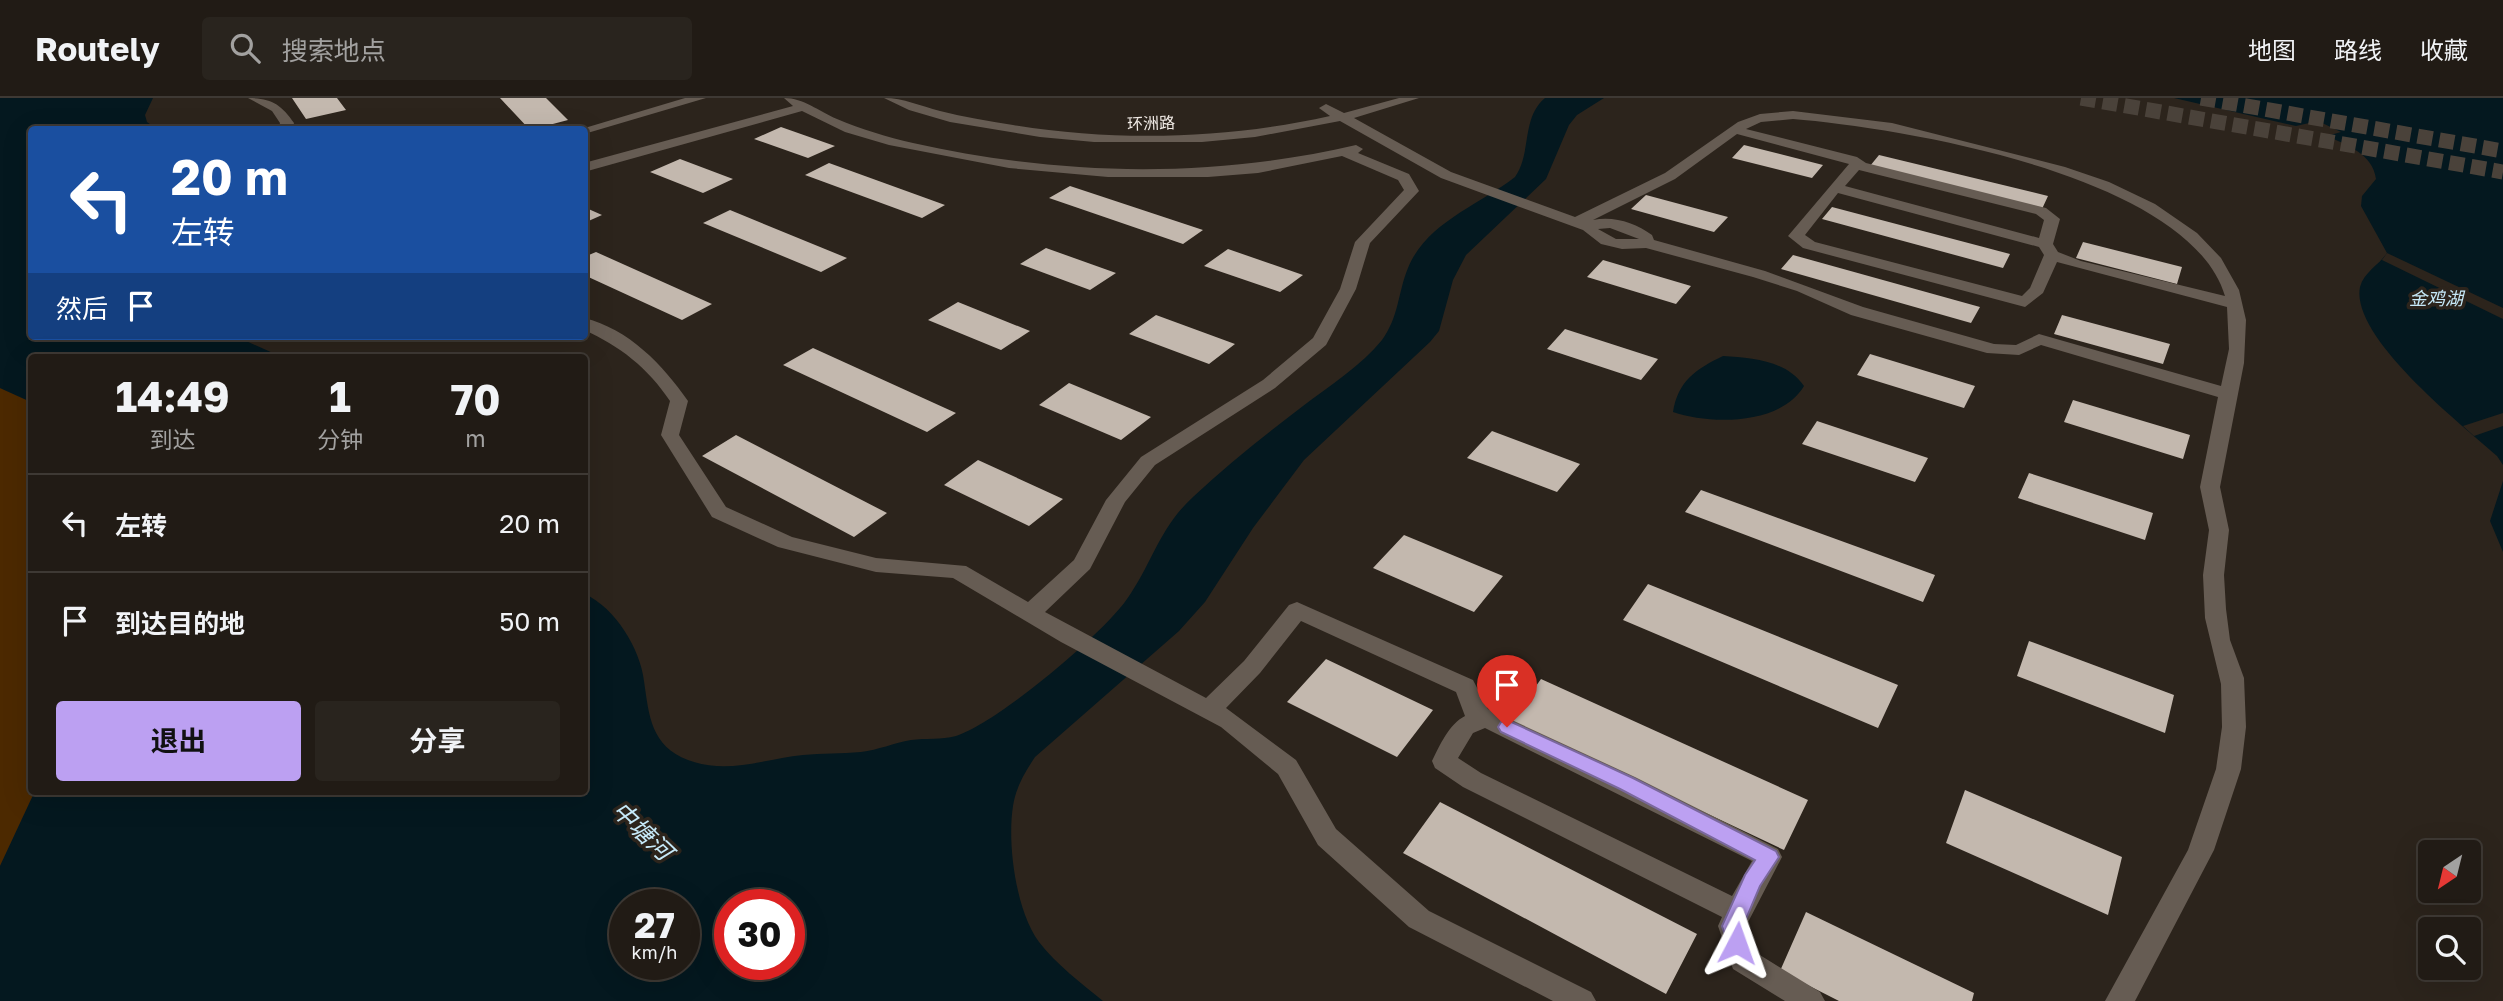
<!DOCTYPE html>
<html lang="zh">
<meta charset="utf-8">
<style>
body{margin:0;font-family:"Golos Text","Noto Sans SC",sans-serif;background:#29241e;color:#f1f3f6;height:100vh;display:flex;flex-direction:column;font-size:26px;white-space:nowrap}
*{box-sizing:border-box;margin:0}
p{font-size:23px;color:#a2a1a0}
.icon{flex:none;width:38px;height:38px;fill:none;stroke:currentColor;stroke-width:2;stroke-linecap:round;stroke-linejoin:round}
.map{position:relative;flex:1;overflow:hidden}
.panel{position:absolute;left:28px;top:256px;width:560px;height:441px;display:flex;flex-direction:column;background:#211b15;border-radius:7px;box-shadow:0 7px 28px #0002,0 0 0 2px #3e3934}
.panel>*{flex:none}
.top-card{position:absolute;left:28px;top:28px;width:560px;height:214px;border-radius:7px;box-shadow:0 7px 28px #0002,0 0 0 2px #3e3934;background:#1a4fa0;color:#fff;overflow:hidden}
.needle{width:46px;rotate:215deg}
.tools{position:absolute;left:2418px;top:742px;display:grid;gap:14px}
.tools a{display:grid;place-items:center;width:63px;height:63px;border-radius:7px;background:#211b15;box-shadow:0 7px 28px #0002,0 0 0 2px #3e3934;font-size:35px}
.speed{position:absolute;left:609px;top:791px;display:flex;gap:14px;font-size:35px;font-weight:700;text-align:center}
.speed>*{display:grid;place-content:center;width:91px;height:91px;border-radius:50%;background:#211b15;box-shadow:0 7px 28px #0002,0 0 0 2px #3e3934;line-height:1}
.speed small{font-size:18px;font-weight:400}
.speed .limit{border:10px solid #d22;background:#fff;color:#111}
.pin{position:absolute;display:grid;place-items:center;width:60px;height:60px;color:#fff;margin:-72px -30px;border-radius:50% 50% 50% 0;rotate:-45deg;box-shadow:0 0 7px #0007}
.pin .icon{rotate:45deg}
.me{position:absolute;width:77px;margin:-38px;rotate:4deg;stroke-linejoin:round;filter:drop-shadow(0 0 5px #0008)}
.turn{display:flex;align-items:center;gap:24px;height:147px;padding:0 28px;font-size:32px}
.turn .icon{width:91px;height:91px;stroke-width:2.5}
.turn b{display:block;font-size:49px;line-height:60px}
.then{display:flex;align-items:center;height:66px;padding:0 28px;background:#0003;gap:14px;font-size:26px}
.eta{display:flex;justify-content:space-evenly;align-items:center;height:119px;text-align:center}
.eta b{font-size:42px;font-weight:700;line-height:49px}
.primary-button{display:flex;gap:14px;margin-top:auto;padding:14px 28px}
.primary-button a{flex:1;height:80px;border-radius:7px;background:#bca0f2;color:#111;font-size:28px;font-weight:700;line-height:80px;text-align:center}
.primary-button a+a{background:#29241e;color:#f1f3f6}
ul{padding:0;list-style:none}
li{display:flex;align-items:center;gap:21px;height:98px;padding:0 28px;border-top:2px solid #3e3934}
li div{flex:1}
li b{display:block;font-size:26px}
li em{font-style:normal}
header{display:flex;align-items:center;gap:42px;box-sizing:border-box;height:98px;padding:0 35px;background:#211b15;border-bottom:2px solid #3e3934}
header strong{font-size:33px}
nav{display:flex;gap:38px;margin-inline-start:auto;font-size:24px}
.search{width:490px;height:63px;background:#29241e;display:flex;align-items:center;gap:18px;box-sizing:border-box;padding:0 24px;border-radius:7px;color:#a2a1a0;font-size:26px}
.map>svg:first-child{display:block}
.green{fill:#4c2900}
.water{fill:#04181f;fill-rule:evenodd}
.pier{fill:#2c241c}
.building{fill:#c3b8ae}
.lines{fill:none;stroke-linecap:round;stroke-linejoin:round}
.major-tunnel{stroke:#4a423a;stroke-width:15;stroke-dasharray:15 7;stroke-linecap:butt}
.minor{fill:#665c53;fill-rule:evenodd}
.route{fill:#bca0f2;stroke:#7a689d;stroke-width:2}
.labels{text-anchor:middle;stroke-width:7;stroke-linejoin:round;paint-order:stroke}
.far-street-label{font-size:16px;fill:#f1ebe6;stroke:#2c241c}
.far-water-label{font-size:18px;font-style:italic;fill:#c6e9f8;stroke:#2c241c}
.near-water-label{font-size:24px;font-style:italic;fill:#c6e9f8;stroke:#2c241c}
</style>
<header>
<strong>Routely</strong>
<div class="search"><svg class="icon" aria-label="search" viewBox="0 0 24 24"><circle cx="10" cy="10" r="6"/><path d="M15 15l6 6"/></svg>搜索地点</div>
<nav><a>地图</a><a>路线</a><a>收藏</a></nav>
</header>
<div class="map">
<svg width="2503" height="903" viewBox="0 0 2503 903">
<rect width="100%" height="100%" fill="#2c241c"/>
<path class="green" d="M0,290L31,304L32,693H35L0,768Z"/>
<path class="water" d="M0,0H153L145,17L147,24L157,31L32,32V238H235L282,259H32L31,304L0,290Z
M1545,0H1604L1577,17L1569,27L1546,81L1466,157L1453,182L1439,233L1430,244L1304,362L1253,430L1205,504L1179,533L1035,659C1025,674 1016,689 1013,708C1007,746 1016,813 1039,844C1057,867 1081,885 1103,903H0V768L35,693H584L585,496C615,510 640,550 644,583C649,618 651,648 688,662C728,677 763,661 803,657C822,655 841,656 861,654C878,652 894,645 911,642C926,640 941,642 956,638C997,625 1102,537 1127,501C1152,466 1159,430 1193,399C1228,366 1265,337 1303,308C1329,288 1361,268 1382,242C1399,219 1398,194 1408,170C1426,125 1479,107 1515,79C1532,55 1521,20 1545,0ZM625,807H684V866H625ZM730,807H789V866H730Z
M2174,0H2503V367L2497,358C2462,327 2350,239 2360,189C2364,174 2379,167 2387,155L2361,108L2362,98L2376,81C2373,56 2347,47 2327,38L2341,34L2318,23L2296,28Z
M1723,258C1752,260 1786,262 1804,288C1781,327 1711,327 1673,314C1678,283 1696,271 1723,258Z
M2503,383V454L2490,423Z"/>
<path class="pier" d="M2387,155L2503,210V221L2382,162Z
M2503,315V328L2474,338L2463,328Z"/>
<path class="building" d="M292,0H337L346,12L306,21Z
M500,0H546L568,22L530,32Z
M781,29L835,48L808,60L754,41Z
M1744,47L1823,67L1812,80L1732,60Z
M1879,57L2048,98L2042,111L1870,68Z
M680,61L733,81L703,95L650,74Z
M829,65L945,107L922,120L805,77Z
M1070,88L1203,132L1183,146L1049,100Z
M1646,97L1728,119L1714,134L1631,111Z
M584,109L602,117L584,125Z
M1832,109L2010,156L2003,170L1822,121Z
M730,112L847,160L821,174L703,125Z
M2083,144L2182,169L2177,186L2076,160Z
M1046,150L1116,175L1090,192L1020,166Z
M1228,151L1303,177L1280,194L1204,168Z
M596,154L712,206L682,222L584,177V159Z
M1793,157L1980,209L1971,225L1781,171Z
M1603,162L1691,188L1676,206L1587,179Z
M958,204L1030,233L1001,252L928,222Z
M1156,217L1235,246L1209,266L1129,236Z
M2062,217L2170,246L2163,266L2054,236Z
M1565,231L1658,261L1641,282L1547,251Z
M813,250L956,315L927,334L783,267Z
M1870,256L1975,288L1964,310L1857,277Z
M1069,285L1151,319L1121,342L1039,307Z
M2073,302L2190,337L2183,361L2064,324Z
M1817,323L1928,360L1915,384L1802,346Z
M1492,333L1580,366L1557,394L1467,360Z
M736,337L887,415L854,439L702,358Z
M978,362L1063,401L1029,428L944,387Z
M2029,375L2153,415L2145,442L2018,400Z
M1701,392L1935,477L1923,504L1685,414Z
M1404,437L1503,478L1474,514L1373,470Z
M1648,486L1898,587L1878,630L1623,522Z
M2029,543L2174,597L2165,635L2017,578Z
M1326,561L1433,612L1397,659L1287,604Z
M1541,581L1808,702L1784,752L1511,623Z
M1965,692L2122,759L2108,817L1946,745Z
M1440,704L1697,836L1666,896L1403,755Z
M1806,814L1974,895L1972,903H1839L1780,873Z"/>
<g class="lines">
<path class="major-tunnel" d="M2081,0L2503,74
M2201,0L2503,53"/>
<path class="minor" d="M248,0C271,0 281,6 294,25L292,32H278L280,25L272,13Z
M685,0H706L584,36V32H578Z
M784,0C804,0 818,13 837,21C861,31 887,39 913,45C1059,78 1210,81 1356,47L1363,51L1358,55L1409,76L1419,93L1370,145L1356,191L1326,247L1275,290L1155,367L1125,404L1090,471L1045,514L1206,600L1244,563L1289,507L1297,504L1473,582L1488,611L1635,679L1778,751L1782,759L1746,828L1755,854L1820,894L1825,903H1785L1733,871L1718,828L1722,819L1463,689L1435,670L1432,663C1440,647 1449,626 1465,618L1456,594L1301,523L1260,575L1226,610L1296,662L1336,731L1429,813L1591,894L1596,903H1553L1409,829L1318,747L1278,676L1221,629L1061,544L953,480L876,474L778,449L712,419L661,337L670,303C648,270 620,248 584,232V220C629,231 663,267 688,303L679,337L726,409L792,439L876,460L966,468L1028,504L1074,462L1106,402L1141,359L1263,282L1313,240L1340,191L1355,144L1404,92L1398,82L1342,58L1258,75L1208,79H1108L1009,70L889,47L845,34L802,13L584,74V65L793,8ZM1485,630L1752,763L1732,798L1481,675L1458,660L1473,635Z
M884,0C904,0 920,8 940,13C964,19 988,23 1013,27C1118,44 1226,41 1330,18L1319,10L1326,6L1344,15L1399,0H1419L1354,20L1451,74L1575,119L1665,75L1738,24L1760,16L1793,13L1892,25L2065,69L2109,84L2155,106L2197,135L2221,160L2239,192L2246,222L2244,265L2220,389L2229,432L2224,477L2226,511L2230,542L2244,580L2246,629L2241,671L2214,752L2135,903H2105L2188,752L2216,671L2222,629L2221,586L2205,520L2203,477L2209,432L2200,389L2218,299L2041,247L2019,257L1987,255L1851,217L1797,193L1753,179L1646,150L1622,151L1601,146L1583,132L1441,80L1340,23L1255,39L1202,44H1094L1040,39L950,24L909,12ZM1793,21C1902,30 2189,77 2225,198L2081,163L2058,154L2053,146L2060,121L2046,110L1866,65L1857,59L1746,31L1761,24ZM1737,36L1849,66L1788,138L1803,150L2025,209L2043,195L2057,164L2227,209L2229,251L2221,288L2039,236L2016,247L1994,246L1863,209L1765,173L1654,142L1652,137C1635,125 1615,118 1593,122L1675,81ZM1859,72L2036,116L2044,122L2039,140L1845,88ZM1838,95L2039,149L2044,157L2030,190L2022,198L1815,144L1805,137ZM1610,130L1639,141H1616L1598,131Z"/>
</g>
<path class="route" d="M1507,622L1633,680L1776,753L1779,759L1760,788L1743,828L1748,845L1745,852L1737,854L1730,852L1722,828L1745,777L1755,762L1620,691L1501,634L1498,629L1501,624Z"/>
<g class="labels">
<g class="far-street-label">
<text transform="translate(1151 25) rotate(-2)" y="6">环洲路</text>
</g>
<g class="far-water-label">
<text x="2436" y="207">金鸡湖</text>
</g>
<g class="near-water-label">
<text transform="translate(642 733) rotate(44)" y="8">中塘河</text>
</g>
</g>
</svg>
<div class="tools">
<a><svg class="needle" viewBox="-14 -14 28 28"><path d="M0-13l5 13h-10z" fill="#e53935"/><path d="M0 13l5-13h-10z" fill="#a2a1a0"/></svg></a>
<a><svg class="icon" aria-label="search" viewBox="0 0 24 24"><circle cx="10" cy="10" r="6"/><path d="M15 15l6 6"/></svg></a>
</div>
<div class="speed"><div>27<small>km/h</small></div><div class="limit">30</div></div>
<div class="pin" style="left:1507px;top:629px;background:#d93025"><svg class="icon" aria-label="arrive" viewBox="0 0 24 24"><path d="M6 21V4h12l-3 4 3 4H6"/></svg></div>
<svg class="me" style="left:1737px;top:845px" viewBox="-20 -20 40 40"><path d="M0-17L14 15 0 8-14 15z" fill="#bca0f2" stroke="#fff" stroke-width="4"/></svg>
<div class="top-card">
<div class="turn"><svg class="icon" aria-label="left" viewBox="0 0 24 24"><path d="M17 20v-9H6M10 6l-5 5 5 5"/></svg><div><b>20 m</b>左转</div></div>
<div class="then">然后<svg class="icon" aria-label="arrive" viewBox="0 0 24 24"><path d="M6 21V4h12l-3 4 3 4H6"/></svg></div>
</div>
<section class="panel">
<div class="eta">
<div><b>14:49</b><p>到达</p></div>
<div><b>1</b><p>分钟</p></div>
<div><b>70</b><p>m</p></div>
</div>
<ul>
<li><svg class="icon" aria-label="left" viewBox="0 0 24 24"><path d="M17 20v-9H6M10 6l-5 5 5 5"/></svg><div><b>左转</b></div><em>20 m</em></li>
<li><svg class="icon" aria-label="arrive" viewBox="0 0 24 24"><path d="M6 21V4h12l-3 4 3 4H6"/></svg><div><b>到达目的地</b></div><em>50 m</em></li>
</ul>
<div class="primary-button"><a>退出</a><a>分享</a></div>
</section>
</div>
